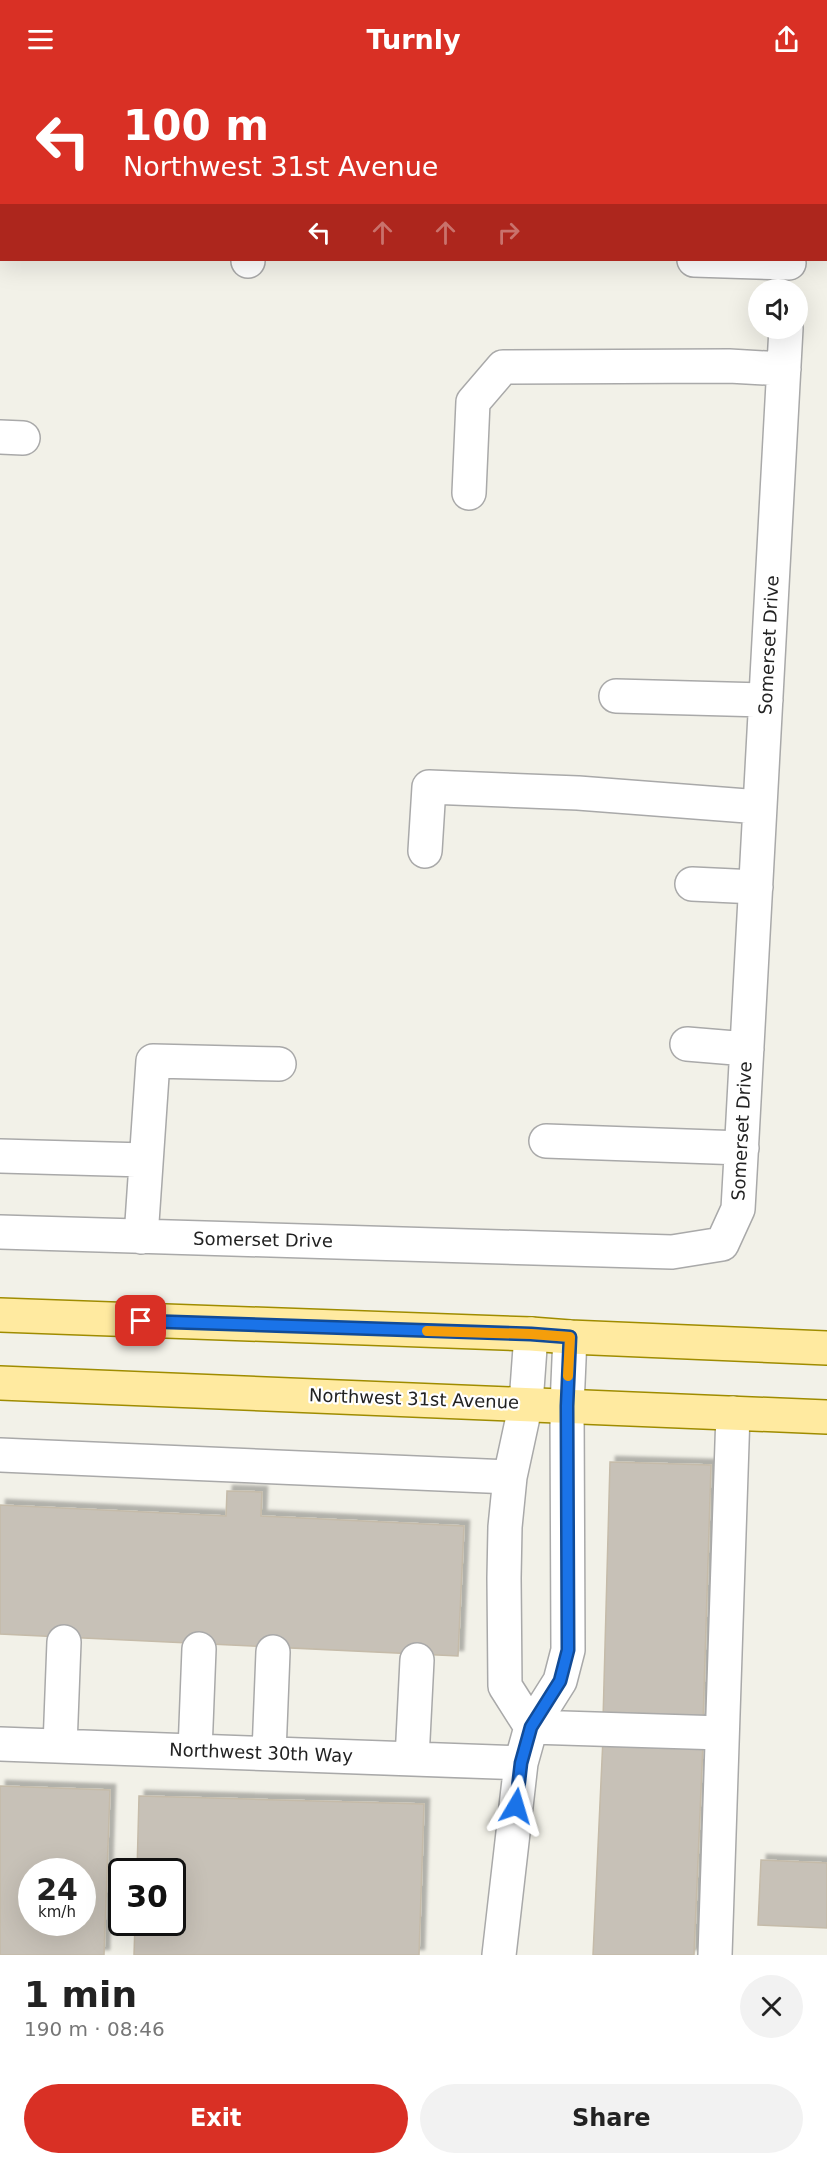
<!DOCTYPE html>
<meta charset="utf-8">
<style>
body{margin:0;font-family:"DejaVu Sans",sans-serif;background:#f2f2f2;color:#222;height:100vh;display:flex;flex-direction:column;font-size:22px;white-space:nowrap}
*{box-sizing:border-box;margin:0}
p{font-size:20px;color:#767676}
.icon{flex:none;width:33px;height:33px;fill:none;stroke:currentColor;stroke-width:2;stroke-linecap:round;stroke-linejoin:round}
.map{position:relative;height:1877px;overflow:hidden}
.details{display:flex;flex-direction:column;background:#fff;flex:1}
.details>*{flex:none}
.top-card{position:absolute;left:0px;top:0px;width:828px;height:183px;box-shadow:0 6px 24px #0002;background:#d93025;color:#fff;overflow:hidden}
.buttons{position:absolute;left:748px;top:201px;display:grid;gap:12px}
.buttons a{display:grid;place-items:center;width:60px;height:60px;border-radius:50%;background:#fff;box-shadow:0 6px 24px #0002;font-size:30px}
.speed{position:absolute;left:18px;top:1780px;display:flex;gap:12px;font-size:30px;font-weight:700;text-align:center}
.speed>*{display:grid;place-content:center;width:78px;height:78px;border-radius:50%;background:#fff;box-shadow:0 6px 24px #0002;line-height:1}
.speed small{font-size:15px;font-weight:400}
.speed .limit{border:3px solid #111;border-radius:9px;background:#fff;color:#111}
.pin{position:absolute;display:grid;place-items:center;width:51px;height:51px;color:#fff;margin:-26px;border-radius:12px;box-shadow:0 3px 9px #0006}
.me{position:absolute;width:66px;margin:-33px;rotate:7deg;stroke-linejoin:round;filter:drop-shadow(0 0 4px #0008)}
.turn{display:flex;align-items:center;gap:21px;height:126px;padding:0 24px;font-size:27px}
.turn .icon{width:78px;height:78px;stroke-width:2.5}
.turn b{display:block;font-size:42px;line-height:51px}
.lanes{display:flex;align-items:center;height:57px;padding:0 24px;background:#0003;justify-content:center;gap:30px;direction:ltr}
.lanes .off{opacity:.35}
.round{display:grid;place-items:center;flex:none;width:63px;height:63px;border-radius:32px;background:#f2f2f2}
.overview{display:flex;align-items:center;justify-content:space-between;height:102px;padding:0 24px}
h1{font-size:36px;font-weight:600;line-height:45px}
.cta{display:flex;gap:12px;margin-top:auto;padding:12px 24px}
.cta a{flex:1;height:69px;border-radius:36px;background:#d93025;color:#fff;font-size:24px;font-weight:600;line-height:69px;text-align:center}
.cta a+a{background:#f2f2f2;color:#222}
header{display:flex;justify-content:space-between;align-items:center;height:78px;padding:0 24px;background:#d93025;color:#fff;font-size:27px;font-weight:600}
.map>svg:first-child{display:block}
.building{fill:#c7c1b7;stroke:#c5bba9;stroke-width:1.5;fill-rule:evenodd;filter:url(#shadow)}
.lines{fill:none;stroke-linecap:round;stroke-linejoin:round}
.minor-casing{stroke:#a9a9a9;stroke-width:36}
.major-casing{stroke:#9f8c00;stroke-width:36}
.minor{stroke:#fff;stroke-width:33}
.major{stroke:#ffeaa0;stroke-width:33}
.route-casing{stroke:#114b97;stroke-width:15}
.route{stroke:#1a73e8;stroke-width:10}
.slow{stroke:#f59e0b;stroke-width:10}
.labels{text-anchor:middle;stroke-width:4.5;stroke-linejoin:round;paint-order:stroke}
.street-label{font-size:18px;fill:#222;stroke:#fff}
</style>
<header><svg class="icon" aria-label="menu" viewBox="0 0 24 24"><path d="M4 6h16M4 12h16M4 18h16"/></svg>Turnly<svg class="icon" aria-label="share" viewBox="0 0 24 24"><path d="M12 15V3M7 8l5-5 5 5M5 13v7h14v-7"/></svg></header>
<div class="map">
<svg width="827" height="1877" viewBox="0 0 827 1877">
<defs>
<filter id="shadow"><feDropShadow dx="5.5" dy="-5.5" stdDeviation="1.5" flood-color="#0004"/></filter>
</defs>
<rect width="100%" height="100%" fill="#f2f1e8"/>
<path class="building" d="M610,1384L711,1387L703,1645L603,1642Z
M227,1413L262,1414L261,1438L464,1448L458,1578L0,1556V1427L226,1438Z
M603,1660L703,1664L694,1877H593Z
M0,1708L110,1712L104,1877H0ZM32,1794H82V1845H32Z
M139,1718L424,1726L419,1877H134L135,1845H172V1794H137Z
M761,1782L827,1785V1850L758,1847Z"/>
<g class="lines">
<defs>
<path id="minor" d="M469,0L471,2
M255,2V0
M826,115H827
M694,182L789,185
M248,183V182
M0,359L23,360
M469,415L473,324L503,289L729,288L784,291
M616,618L766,622
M425,773L429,709L578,715L760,729
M692,806L756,809
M687,966L747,971
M546,1063L742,1070
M0,1078L145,1082
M0,1154L672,1174L722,1166L738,1131L741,1078L786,250
M141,1159L153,983L279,986
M0,1377L510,1399
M531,1649L505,1608L504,1500L505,1449L510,1399L526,1325L531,1256
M531,1649L722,1655
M0,1666L521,1685
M60,1668L64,1564
M195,1673L199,1571
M269,1675L273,1574
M412,1681L417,1582
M499,1877L521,1685L531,1649L560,1603L568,1572L567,1328L570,1259
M715,1877L733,1335"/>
<path id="major" d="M0,1237L531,1256L570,1259L827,1270
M0,1305L827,1339"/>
</defs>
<use href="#minor" class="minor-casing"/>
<use href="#major" class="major-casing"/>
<use href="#minor" class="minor"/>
<use href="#major" class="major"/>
</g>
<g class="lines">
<defs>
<path id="route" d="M141,1243L531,1256L570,1259L567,1328L568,1572L560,1603L531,1649L521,1685L516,1728"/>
</defs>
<use href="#route" class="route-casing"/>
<use href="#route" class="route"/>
<path class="slow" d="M427,1253L531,1256L570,1259L568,1298"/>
</g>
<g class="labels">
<g class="street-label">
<text transform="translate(769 567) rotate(-87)" y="6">Somerset Drive</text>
<text transform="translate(742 1053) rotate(-87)" y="6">Somerset Drive</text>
<text transform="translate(263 1162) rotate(1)" y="6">Somerset Drive</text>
<text transform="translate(414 1321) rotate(2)" y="6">Northwest 31st Avenue</text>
<text transform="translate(261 1675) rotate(2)" y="6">Northwest 30th Way</text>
</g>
</g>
</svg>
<div class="buttons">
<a><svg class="icon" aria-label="sound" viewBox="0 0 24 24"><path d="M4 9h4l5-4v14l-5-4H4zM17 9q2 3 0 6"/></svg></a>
</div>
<div class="speed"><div>24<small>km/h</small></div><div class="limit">30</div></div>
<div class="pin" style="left:141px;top:1243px;background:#d93025"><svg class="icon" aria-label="arrive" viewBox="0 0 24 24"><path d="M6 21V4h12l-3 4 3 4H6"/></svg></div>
<svg class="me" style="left:516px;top:1728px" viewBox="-20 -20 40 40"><path d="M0-17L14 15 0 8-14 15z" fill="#1a73e8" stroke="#fff" stroke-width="4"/></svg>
<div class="top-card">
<div class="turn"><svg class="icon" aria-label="left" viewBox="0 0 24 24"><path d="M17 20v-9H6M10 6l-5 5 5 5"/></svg><div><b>100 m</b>Northwest 31st Avenue</div></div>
<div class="lanes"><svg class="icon" aria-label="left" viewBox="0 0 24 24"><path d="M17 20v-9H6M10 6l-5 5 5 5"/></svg><svg class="icon off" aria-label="ahead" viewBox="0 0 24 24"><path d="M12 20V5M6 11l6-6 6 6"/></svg><svg class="icon off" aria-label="ahead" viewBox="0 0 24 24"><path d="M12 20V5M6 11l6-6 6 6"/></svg><svg class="icon off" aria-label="right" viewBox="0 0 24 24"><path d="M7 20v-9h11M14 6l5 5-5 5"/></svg></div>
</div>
</div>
<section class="details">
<div class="overview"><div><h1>1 min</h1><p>190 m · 08:46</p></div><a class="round"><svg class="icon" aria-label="close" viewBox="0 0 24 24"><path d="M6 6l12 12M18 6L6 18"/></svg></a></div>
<div class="cta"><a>Exit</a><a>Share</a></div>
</section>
